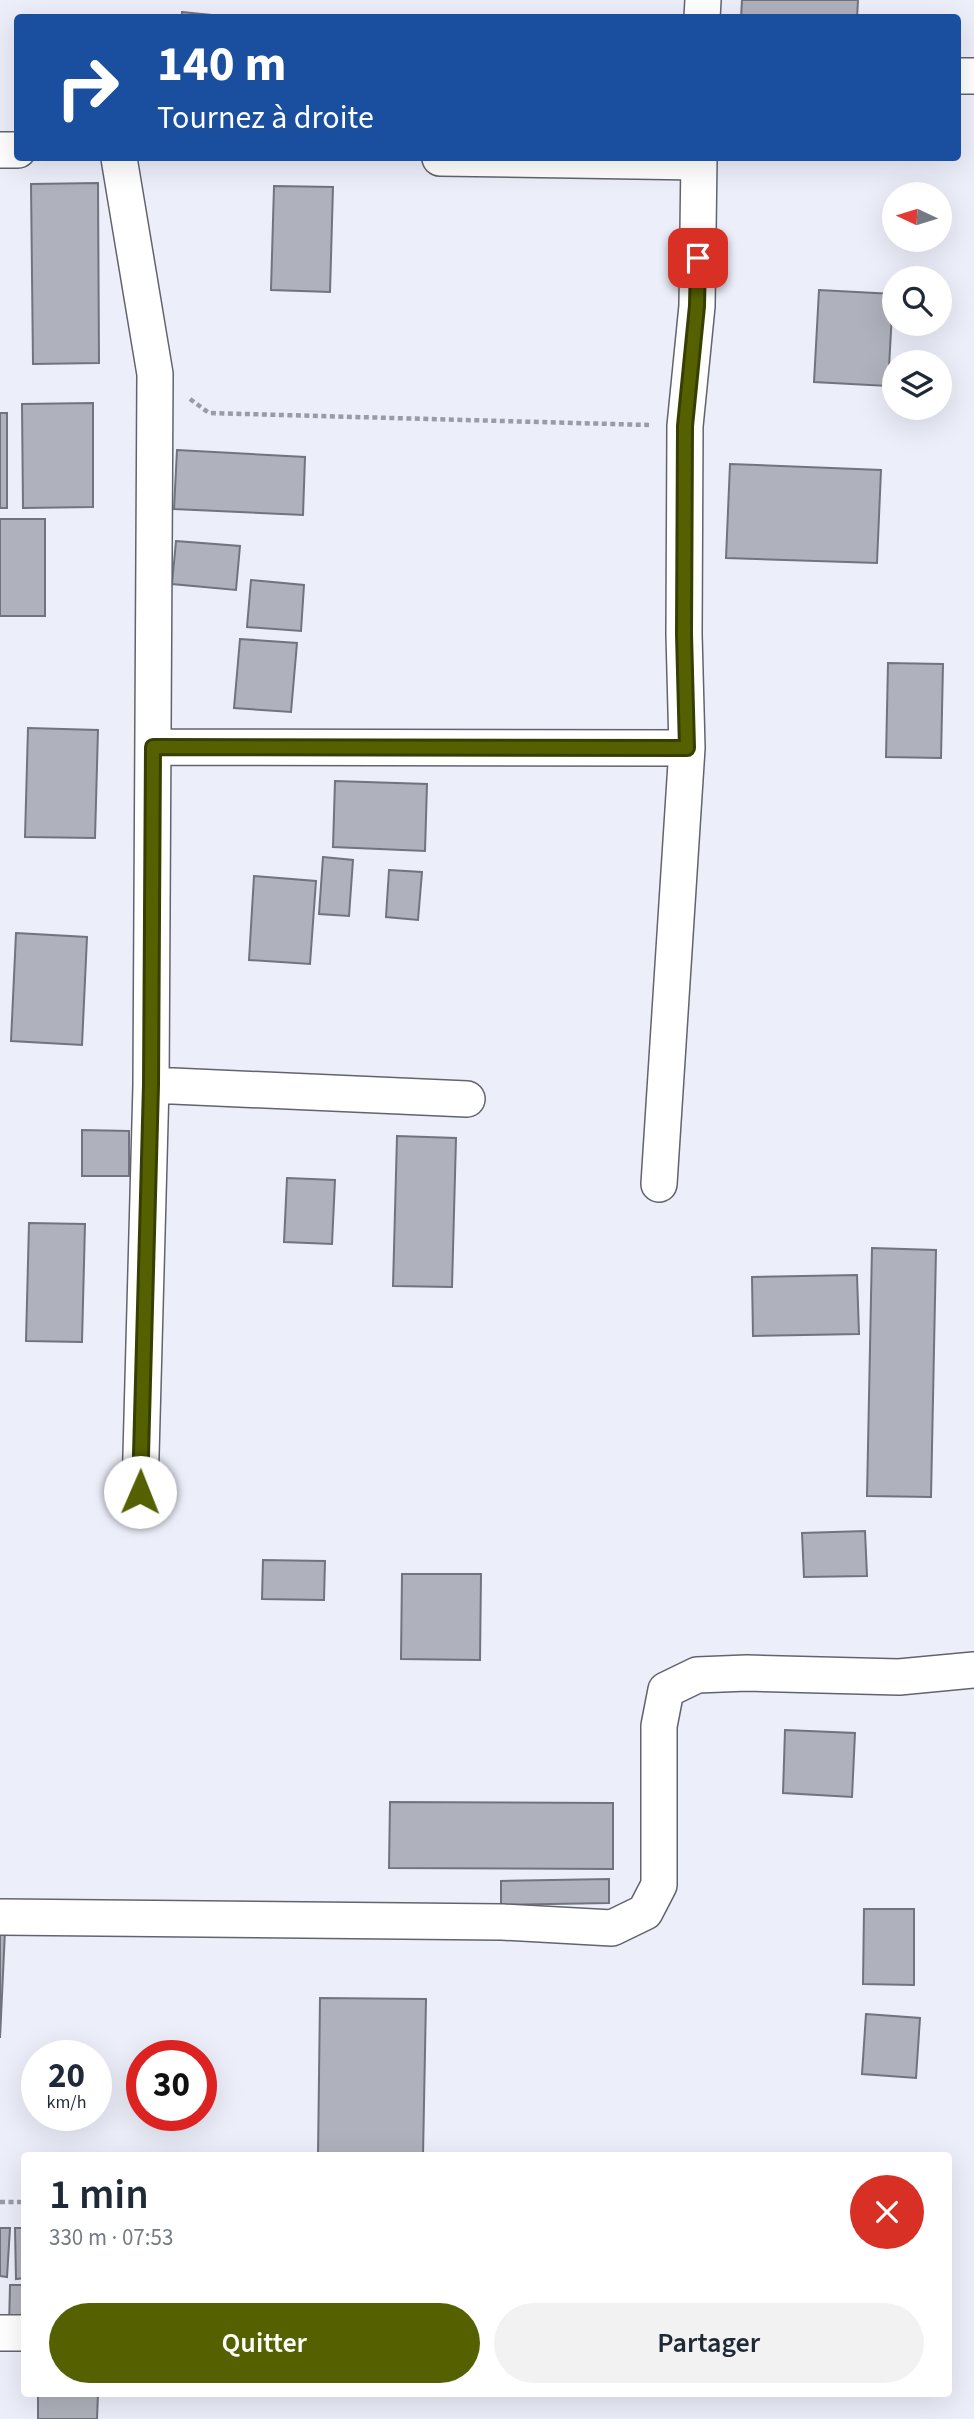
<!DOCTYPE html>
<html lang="fr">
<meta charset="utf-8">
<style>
body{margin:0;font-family:"Source Sans 3",sans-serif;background:#f2f2f3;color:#1f2937;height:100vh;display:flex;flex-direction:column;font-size:26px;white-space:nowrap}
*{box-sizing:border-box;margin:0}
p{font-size:23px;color:#747a83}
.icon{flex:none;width:38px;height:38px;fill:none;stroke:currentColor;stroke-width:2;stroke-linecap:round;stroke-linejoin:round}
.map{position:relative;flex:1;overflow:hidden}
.panel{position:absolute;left:21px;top:2152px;width:931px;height:245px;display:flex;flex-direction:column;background:#fff;border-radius:7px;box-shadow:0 7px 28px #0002}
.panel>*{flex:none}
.top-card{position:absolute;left:14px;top:14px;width:947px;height:147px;border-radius:7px;box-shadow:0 7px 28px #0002;background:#1a4fa0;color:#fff;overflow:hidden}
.needle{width:46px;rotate:274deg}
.buttons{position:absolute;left:882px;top:182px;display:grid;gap:14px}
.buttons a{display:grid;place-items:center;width:70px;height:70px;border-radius:50%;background:#fff;box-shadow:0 7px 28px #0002;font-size:35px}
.speed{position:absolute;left:21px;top:2040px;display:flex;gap:14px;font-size:35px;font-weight:700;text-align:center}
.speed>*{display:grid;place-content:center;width:91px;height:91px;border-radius:50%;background:#fff;box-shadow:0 7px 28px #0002;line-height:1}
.speed small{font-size:18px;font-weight:400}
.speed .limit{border:10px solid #d22;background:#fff;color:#111}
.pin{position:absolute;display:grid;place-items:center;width:60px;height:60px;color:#fff;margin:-30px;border-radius:14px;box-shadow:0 4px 10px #0006}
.me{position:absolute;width:77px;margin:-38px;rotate:1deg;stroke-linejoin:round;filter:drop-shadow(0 0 5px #0008)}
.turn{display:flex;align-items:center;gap:24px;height:147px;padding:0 28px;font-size:32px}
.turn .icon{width:91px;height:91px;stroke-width:2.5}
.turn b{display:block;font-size:49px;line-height:60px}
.round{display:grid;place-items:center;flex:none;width:74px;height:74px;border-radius:37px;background:#f2f2f3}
.overview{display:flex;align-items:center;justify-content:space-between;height:119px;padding:0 28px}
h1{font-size:42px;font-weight:600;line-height:52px}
.cta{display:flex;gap:14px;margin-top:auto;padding:14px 28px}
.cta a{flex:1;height:80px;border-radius:42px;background:#556000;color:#fff;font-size:28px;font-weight:600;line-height:80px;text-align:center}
.cta a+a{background:#f2f2f3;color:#1f2937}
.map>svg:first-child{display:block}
.building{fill:#afb2bc;stroke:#71747d;stroke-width:2}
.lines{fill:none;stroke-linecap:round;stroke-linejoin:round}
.minor-casing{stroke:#61646d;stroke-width:38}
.path{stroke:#999ca4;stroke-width:4.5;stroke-dasharray:5 3.5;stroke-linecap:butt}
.minor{stroke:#fff;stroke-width:35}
.route-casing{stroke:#373e00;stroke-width:18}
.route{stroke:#556000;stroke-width:12}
</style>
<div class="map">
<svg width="974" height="2419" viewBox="0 0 974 2419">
<rect width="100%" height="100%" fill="#eceffa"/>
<path class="building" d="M742,0H858L857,18H741Z
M182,12L242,18H182Z
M98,183L99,363L33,364L31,184Z
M274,186L333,187L330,292L271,290Z
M819,290L893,294L888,386L814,382Z
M93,403V507L23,508L22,404Z
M0,413H7V508H0Z
M177,450L305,457L303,515L174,509Z
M730,464L881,470L877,563L726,558Z
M0,519H45V616H0Z
M176,541L240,546L236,590L172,584Z
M251,580L304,585L301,631L247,627Z
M240,639L297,643L291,712L234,708Z
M888,663L943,664L941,758L886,757Z
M28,728L98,730L95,838L25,837Z
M335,781L427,784L425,851L333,847Z
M323,857L353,860L349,916L319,914Z
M389,870L422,872L418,920L386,917Z
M254,876L316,881L310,964L249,960Z
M16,933L87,937L82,1045L11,1041Z
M82,1130L129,1131V1176H82Z
M397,1136L456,1138L452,1287L393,1286Z
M287,1178L335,1180L332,1244L284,1242Z
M29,1223L85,1224L82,1342L26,1341Z
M872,1248L936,1250L931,1497L867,1496Z
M857,1275L859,1334L753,1336L752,1277Z
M865,1531L867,1576L804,1577L802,1533Z
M263,1560L325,1561L324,1600L262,1599Z
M402,1574H481L480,1660L401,1659Z
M785,1730L855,1733L852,1797L783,1793Z
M390,1802L613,1803V1869L389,1868Z
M609,1879V1903L501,1905V1881Z
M864,1909H914V1985L863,1984Z
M0,1931H5L0,2038Z
M320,1998L426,1999L423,2156H318Z
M866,2014L920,2018L916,2078L862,2074Z
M0,2228H10L7,2277L0,2276Z
M15,2228H24V2278L16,2279Z
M10,2285H24V2329L9,2328Z
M38,2394H98L97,2419H38Z"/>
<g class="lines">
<defs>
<path id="minor" d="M702,18L703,0
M957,76H974
M0,150H18
M119,158L155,374L151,1085L140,1492
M440,158L699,162
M153,747L687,748
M151,1085L467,1099
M659,1184L687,748L684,634L685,426L697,306L699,158
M0,1917L502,1922L612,1928L645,1912L659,1885V1726L666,1690L697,1675L747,1673L899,1677L974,1670
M0,2333H24"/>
</defs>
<use href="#minor" class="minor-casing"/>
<path class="path" d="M190,399L209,413L649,425
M0,2202H24"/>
<use href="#minor" class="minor"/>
</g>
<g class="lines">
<defs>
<path id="route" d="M140,1492L151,1085L153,747L687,748L684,634L685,426L697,306L698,258"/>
</defs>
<use href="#route" class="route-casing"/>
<use href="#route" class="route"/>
</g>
</svg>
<div class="buttons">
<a><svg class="needle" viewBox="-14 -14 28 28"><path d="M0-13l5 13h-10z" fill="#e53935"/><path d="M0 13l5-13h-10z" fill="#747a83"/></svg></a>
<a><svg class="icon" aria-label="search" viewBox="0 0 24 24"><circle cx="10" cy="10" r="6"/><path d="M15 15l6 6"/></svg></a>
<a><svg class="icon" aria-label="layers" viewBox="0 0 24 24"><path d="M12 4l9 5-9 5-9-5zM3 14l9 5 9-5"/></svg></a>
</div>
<div class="speed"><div>20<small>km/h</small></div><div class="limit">30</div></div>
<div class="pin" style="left:698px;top:258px;background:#d93025"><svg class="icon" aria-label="arrive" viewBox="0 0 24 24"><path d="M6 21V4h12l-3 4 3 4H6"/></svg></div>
<svg class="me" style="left:140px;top:1492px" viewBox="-20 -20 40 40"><circle r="19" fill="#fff"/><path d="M0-13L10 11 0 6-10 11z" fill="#556000"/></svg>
<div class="top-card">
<div class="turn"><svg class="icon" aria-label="right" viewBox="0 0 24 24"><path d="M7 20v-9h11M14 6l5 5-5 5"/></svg><div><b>140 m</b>Tournez à droite</div></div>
</div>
<section class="panel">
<div class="overview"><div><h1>1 min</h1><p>330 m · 07:53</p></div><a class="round" style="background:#d93025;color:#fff"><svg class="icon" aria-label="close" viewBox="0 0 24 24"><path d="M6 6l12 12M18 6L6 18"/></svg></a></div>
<div class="cta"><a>Quitter</a><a>Partager</a></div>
</section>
</div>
